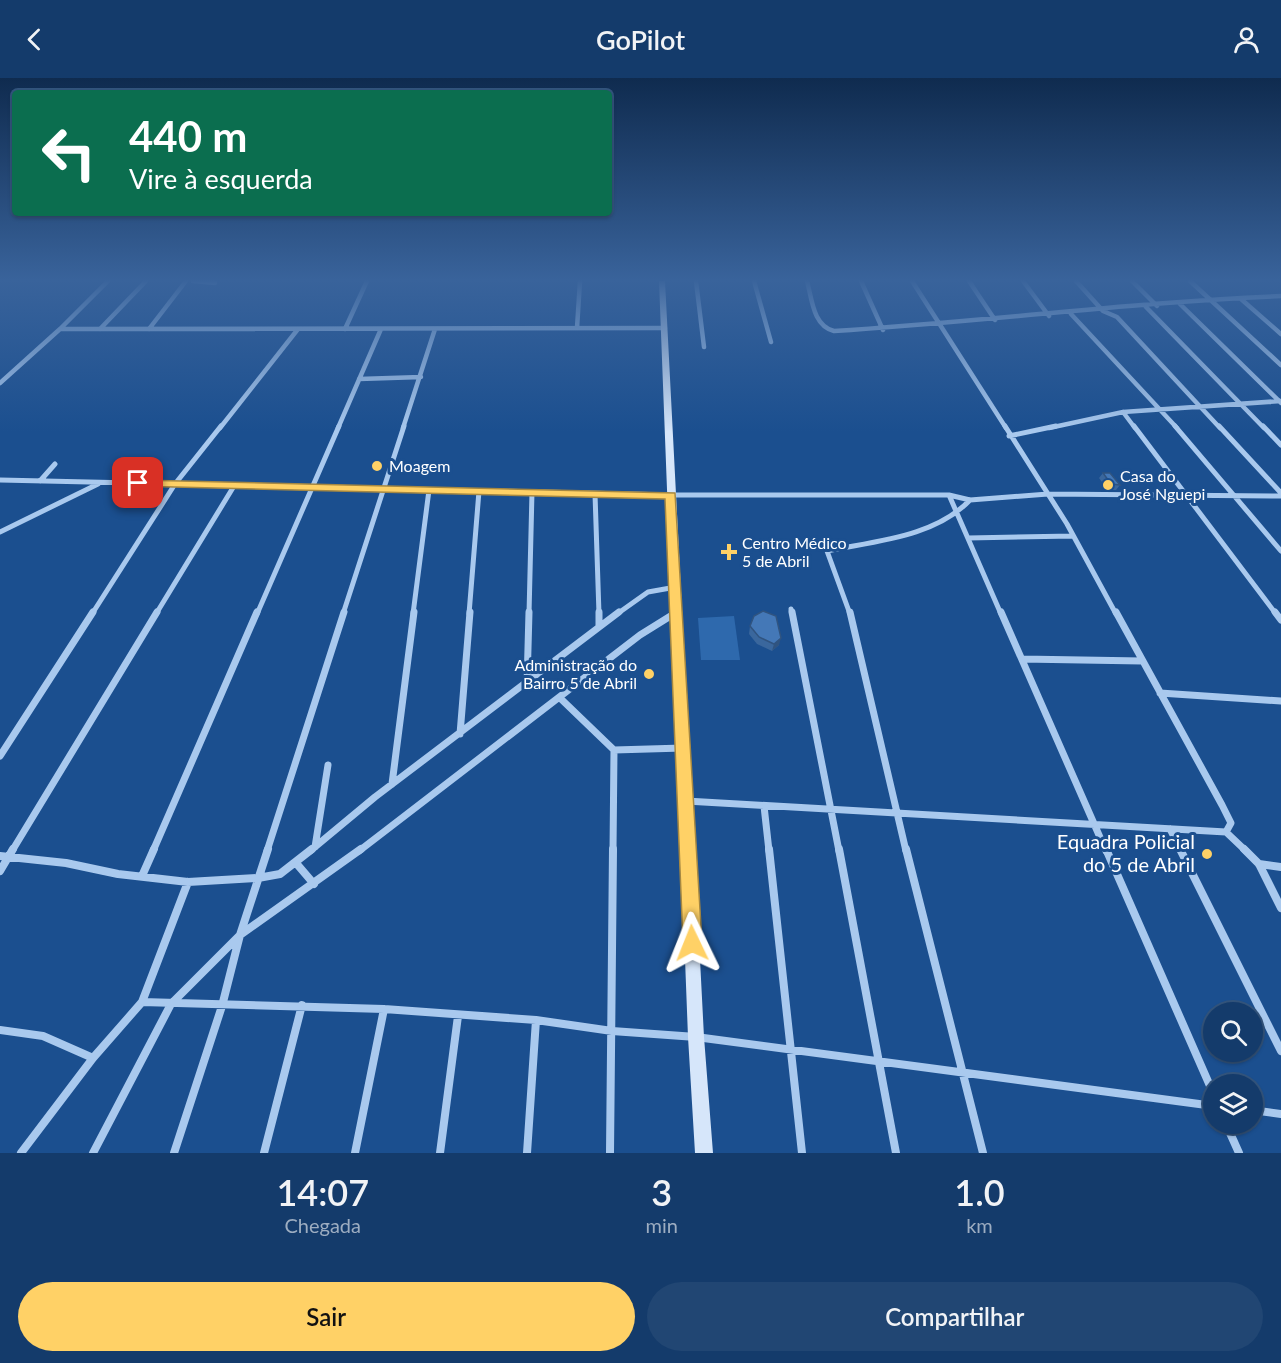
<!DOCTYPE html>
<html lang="pt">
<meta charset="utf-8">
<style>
body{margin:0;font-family:Lato,sans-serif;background:#214673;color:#f1f3f6;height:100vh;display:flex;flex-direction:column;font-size:22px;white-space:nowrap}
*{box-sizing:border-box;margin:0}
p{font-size:20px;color:#9dadc1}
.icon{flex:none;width:33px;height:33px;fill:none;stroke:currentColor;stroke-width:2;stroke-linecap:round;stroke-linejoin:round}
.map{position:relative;height:1075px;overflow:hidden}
.side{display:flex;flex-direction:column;background:#143b6b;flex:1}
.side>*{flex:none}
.guide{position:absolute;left:12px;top:12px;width:600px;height:126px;border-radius:6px;box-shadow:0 2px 4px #0004,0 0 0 2px #33557e;background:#0b6e4f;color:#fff;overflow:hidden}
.buttons{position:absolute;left:1203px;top:924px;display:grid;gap:12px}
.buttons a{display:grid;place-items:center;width:60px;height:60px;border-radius:50%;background:#143b6b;box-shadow:0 2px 4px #0004,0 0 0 2px #33557e;font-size:30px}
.pin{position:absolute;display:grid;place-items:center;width:51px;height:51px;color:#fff;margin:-26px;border-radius:12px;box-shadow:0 3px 9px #0006}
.me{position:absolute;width:66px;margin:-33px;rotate:358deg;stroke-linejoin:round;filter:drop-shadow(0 0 4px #0008)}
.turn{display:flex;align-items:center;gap:21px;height:126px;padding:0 18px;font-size:27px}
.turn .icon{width:78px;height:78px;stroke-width:2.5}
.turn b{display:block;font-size:42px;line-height:51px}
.eta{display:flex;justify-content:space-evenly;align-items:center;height:102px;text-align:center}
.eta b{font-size:36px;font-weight:600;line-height:42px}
.primary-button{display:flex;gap:12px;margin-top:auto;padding:12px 18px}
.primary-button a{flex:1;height:69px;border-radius:36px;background:#ffd166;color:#111;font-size:24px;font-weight:600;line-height:69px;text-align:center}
.primary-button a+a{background:#214673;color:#f1f3f6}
header{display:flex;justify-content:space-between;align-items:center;height:78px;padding:0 18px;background:#143b6b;font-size:27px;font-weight:600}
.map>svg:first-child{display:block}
.green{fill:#2e69ad}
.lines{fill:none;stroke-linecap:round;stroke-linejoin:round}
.street-far3{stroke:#a9c9ee;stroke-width:4.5}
.street-far2{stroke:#a9c9ee;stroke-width:5}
.street-far1{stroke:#a9c9ee;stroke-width:7}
.street{stroke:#a9c9ee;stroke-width:8}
.secondary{fill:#d6e6fa;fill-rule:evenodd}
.wall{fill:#3a679d}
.shaded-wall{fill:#305480}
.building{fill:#4478b7;stroke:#305480;stroke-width:1.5}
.route{fill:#ffd166;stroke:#a68842;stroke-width:1.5}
.poi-dot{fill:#ffd166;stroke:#1b4f8f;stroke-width:2}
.labels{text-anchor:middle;stroke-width:6;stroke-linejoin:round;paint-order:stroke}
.poi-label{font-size:16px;fill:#fff;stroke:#1b4f8f;text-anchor:start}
.near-poi-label{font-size:20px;fill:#fff;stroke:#1b4f8f;text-anchor:end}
</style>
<header><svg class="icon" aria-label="back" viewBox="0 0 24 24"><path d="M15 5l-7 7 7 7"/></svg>GoPilot<svg class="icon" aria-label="person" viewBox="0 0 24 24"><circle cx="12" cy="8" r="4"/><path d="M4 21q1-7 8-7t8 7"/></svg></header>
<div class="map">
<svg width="1281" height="1075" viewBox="0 0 1281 1075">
<rect width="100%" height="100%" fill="#1b4f8f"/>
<path class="green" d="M734,538L740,582H701L698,540Z"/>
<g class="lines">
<path class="street-far3" d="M193,203L215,205
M696,203L704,269
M754,203L771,264
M807,203C812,221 813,248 834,253C983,244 1132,224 1281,218
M861,203L883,252
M912,203L1006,350
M969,203L995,242
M1023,203L1049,238
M1076,203L1103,233L1117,239L1220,350
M1132,203L1157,228
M1190,203L1281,287
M1241,221L1281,256
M1180,226L1281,325
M1146,229L1264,350
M1071,236L1177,350
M577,250L580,203
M60,251L665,250
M100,251L146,203
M149,251L186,203
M345,251L367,203
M359,301L421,299
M0,305L60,251L108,203
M1123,334L1135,350
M220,350L298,251
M338,350L381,251
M403,350L435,251
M1049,350L1123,334L1281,323"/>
<path class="street-far2" d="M1005,348L1067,446L1116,536
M1134,348L1276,536
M1175,348L1281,473
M1219,348L1281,415
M1263,348L1281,367
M1009,358L1056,348
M0,402L671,417H949L970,422L1048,416L1281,418
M40,403L55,386
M595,416L599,536
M949,417L1001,536
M0,454L98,406
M968,460L1073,458
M791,531L792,536
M92,536L175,406L221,348
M156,536L234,408
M257,536L339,348
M343,536L404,348
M413,536L429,412
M469,536L479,413
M529,536L532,414
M617,536L648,514L676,509
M674,536L677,534
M850,536L827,473C875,463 935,459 970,422"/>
<path class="street-far1" d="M599,534V548
M792,534L839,773
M850,534L906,773
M1001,534L1106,773
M1116,534L1222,727L1231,745L1226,754L1246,773
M1275,534L1281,542
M1022,581L1142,583
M527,606L529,534
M1160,615L1281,623
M560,620L614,672L683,670
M460,656L470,534
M0,678L93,534
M392,706L414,534
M686,723L1226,754
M764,728L769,773
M1170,751L1181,773
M315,769L328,687
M12,773L157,534
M153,773L257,534
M267,773L344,534
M310,773L375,719L619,534
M359,773L640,557L677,534
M613,773L614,672"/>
<path class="street" d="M769,771L802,1075
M839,771L896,1075
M906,771L983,1075
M1106,771L1214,1017
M1180,771L1281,973
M1244,771L1259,786L1281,830
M0,778L66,785L118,796L188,804L258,800L280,796L312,771
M296,785L314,806
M1259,786L1281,789
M0,793L13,771
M142,798L154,771
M142,924L384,931L536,942L612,953L696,959L1214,1028
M0,952L43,958L93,980
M1252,1032L1281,1036
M1226,1046L1239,1075
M21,1075L93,980L142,924L188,804
M93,1075L171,926L240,857L361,771
M174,1075L222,928L240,857L268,771
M264,1075L302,927
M355,1075L384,931
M440,1075L458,938
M527,1075L536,942
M610,1075L613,771"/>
<path class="secondary" d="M659,203H665L704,959L713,1075H695L688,959Z"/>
</g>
<path class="wall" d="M1103,395L1120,407L1116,412H1108L1099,400Z
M750,548L779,567L772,573L757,566L749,556Z"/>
<path class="shaded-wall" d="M781,560L779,567L772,573L774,566Z"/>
<path class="building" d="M1103,395H1110L1120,407L1111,406Z
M763,533L776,538L781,560L774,566L759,559L750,548L754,538Z"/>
<linearGradient id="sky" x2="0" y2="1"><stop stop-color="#0f2b4f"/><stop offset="0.57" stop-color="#39639b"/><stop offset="1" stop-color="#39639b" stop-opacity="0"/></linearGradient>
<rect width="1281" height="354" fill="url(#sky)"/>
<path class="route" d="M138,402L675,415L702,865L699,871L692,874L686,871L683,865L665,421L134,408V403Z"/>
<g class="poi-dot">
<circle cx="377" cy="388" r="6"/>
<circle cx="1108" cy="407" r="6"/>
<path d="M726 465h6v6h6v6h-6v6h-6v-6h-6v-6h6z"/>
<circle cx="649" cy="596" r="6"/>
<circle cx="1207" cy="776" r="6"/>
</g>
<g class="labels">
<g class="poi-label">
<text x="389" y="394">Moagem</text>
<text x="1120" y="404">Casa do<tspan x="1120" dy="18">José Nguepi</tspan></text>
<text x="742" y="471">Centro Médico<tspan x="742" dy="18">5 de Abril</tspan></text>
<text x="637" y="593" text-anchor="end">Administração do<tspan x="637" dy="18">Bairro 5 de Abril</tspan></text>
</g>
<g class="near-poi-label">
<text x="1195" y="771">Equadra Policial<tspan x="1195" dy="23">do 5 de Abril</tspan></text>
</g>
</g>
</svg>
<div class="buttons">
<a><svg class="icon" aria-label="search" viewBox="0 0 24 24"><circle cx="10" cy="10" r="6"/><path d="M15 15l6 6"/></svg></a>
<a><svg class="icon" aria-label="layers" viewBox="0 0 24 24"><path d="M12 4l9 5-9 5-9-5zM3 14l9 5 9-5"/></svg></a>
</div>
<div class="pin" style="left:138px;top:405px;background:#d93025"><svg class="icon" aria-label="arrive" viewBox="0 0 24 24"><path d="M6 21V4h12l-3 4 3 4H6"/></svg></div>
<svg class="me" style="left:692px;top:865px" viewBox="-20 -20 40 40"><path d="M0-17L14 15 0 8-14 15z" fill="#ffd166" stroke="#fff" stroke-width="4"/></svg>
<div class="guide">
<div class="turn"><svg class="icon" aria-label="left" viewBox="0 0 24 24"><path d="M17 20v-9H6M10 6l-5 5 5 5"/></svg><div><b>440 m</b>Vire à esquerda</div></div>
</div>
</div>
<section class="side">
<div class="eta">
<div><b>14:07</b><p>Chegada</p></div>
<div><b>3</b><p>min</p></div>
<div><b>1.0</b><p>km</p></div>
</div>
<div class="primary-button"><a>Sair</a><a>Compartilhar</a></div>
</section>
